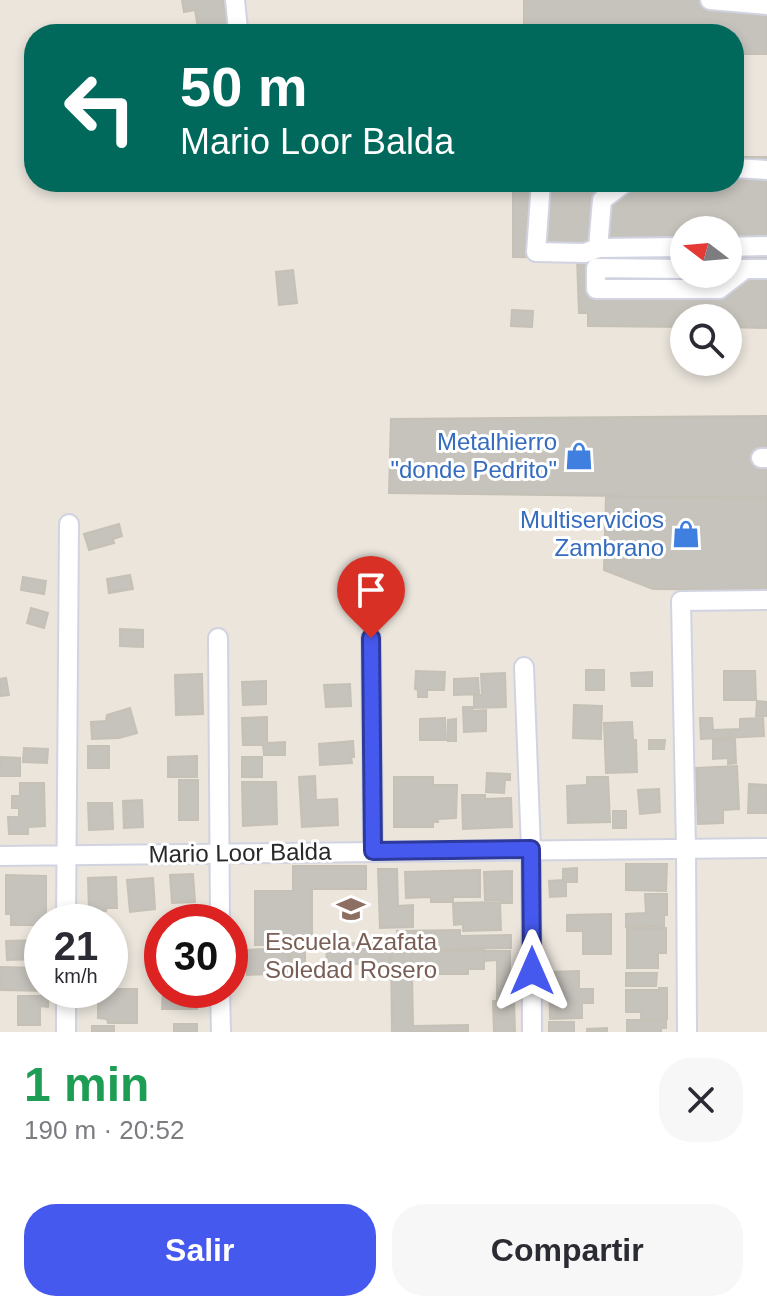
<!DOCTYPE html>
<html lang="es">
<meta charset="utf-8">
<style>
body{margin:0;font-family:Helvetica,sans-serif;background:#f7f7f7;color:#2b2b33;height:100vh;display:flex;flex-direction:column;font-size:30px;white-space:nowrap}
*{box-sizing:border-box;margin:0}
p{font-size:26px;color:#7c7c81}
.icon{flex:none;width:44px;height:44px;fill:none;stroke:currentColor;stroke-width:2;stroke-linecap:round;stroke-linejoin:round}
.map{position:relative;height:1032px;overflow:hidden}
.panel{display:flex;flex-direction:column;background:#fff;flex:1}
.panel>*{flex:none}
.top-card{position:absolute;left:24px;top:24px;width:720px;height:168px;border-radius:32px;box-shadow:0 4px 12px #0003;background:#00695c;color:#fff;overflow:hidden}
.needle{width:52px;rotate:286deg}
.controls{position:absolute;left:670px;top:216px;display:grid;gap:16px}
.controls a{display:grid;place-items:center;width:72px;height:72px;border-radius:50%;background:#fff;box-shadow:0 4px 12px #0003;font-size:40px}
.speed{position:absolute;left:24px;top:904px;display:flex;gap:16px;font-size:40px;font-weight:700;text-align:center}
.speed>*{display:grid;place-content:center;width:104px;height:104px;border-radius:50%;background:#fff;box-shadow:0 4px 12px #0003;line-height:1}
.speed small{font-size:20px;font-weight:400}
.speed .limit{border:12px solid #d22;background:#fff;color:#111}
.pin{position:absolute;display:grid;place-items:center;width:68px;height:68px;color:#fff;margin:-82px -34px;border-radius:50% 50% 50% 0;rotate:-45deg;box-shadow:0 0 8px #0007}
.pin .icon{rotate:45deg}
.me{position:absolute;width:88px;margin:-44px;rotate:0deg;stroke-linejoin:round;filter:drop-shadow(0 0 6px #0008)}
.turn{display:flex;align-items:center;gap:28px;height:168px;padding:0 24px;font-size:36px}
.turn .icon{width:104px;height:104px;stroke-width:2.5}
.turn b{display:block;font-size:56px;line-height:68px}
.round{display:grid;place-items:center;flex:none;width:84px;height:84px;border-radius:32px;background:#f7f7f7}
.summary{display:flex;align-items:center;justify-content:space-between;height:136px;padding:0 24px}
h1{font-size:48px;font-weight:700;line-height:60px;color:#1e9e55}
.action{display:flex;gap:16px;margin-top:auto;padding:16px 24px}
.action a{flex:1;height:92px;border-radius:32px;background:#4659ee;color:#fff;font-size:32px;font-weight:700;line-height:92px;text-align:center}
.action a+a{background:#f7f7f7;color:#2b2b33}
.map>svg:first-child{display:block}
.building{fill:#c6c2bc;stroke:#c6c1b6;stroke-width:2}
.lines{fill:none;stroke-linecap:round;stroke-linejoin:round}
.minor-casing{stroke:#d1d3e1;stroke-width:22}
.minor{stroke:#fff;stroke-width:18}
.route-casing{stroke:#2e3a9b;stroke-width:20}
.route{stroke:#4659ee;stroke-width:14}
.labels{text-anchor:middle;stroke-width:6;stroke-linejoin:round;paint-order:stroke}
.shop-label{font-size:24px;fill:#366cbe;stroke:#fff;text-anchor:end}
.street-label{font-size:24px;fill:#292929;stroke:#fff}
.education-label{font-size:24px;fill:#785e54;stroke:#fff}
</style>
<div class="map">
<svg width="767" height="1032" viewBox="0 0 767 1032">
<rect width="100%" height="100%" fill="#ebe5dc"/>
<path class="building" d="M182,0H223L228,30H224V34H199L195,10L184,12Z
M524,0H767V54H734V34H524Z
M285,27V34H265V28Z
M734,157H767V260H728V230H684V259L513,257V182H734Z
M577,258L684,259V274H728V260H767V328L728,327V318H684V327L588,326V313H579Z
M293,270L297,303L279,305L276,272Z
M512,310L533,311L532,327L511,326Z
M767,416V498L389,493L391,419Z
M606,496L767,498V590L653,589L604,570Z
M119,524L122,536L113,539L114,543L89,550L84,534Z
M130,575L133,589L109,593L107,579Z
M23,577L46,581L44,594L21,590Z
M31,608L48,613L44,628L27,623Z
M120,629L143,630V647L120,646Z
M586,670H604V690H586Z
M416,671L445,672L444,690H427V697H418V690L415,689Z
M724,671H755L756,700H724Z
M652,672V686H632L631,673Z
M505,673L506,707L474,708V695H482L481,674Z
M202,674L203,714L176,715L175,675Z
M6,678L9,695L0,696V679Z
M478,678L479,694L454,695V679Z
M266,681V704L243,705L242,682Z
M350,684L351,706L326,707L324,685Z
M757,701L767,702V716H756Z
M574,705L602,706L601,739L573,738Z
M463,707H472L473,711L486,710V731L464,732Z
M130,708L137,733L119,738L92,739L91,722L106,721L107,715Z
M267,717V743L285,742V755H264L263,745H243L242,718Z
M445,718L446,740H420V719Z
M700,718H712L713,730L740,729V719L763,718L764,736L701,739Z
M456,719V741H448V720Z
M632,722L633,740H636L637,772L606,773L604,723Z
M735,739L736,763L728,764V758L713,759V740Z
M649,740H665L664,749H649Z
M353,741L354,757H351L352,763L320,765L319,744Z
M88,746H109V768H88Z
M24,748L48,749L47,763L23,762Z
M197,756V777H168V757Z
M0,757L20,758V776H0Z
M242,757H262V777H242Z
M737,766L739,809L723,810V823L698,824L696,768Z
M487,773L510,774V780H505L504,793L486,792Z
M315,776L316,800L337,799L338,825L302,827L299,777Z
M394,777H433V785H457L456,818L438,819V822H433V827H394Z
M587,777H608L610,822L568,823L567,786L587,785Z
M179,780H198V820H179Z
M242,782H276L277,824L243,826Z
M20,783H44L45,826L28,827V834H9L8,817H19V808H12V796H20Z
M749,784L767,785V813H748Z
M659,789L660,812L640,814L638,790Z
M462,795H485V799L511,798L512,827L463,829Z
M142,800L143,827L124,828L123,801Z
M88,803H112L113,829L89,830Z
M613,811H626V828H613Z
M626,864H667L666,891L626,890Z
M293,866H366V889H312V938H302V946H305V966H290V946H293V940H287V947H277V953H265V945H255V891H293Z
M577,868V882H566V896L550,897L549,881L563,880V869Z
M378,869H397L398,906L413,905V927L380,928Z
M480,870V897H453V902H431V897L406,898L405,872Z
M512,871V903H501V900H485L484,872Z
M193,874L195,902L172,903L170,875Z
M6,875L46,876V922H42V925H11V914H6Z
M116,877L117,908H106V911L89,912L88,878Z
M153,878L155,909L130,912L127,880Z
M645,894H667V915H664V926L626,927V914L646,913Z
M500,902L501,930L463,931V924L454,925L453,903Z
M611,914V954H583V931H567V915Z
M666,928V953H658V968H627V929Z
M110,930H119V947H110Z
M161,930L162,953H156V945L161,944Z
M460,930V936L511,935V948L397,950V931Z
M40,940V959L7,960L6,941Z
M390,942V963L327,965L326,944Z
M288,948L289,973L247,975L246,950Z
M484,950V969H468V974H412L413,1026L468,1025V1032H392L391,951Z
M485,951H510V1000H497V960L485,961Z
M0,967L42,968V990L49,991L0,990Z
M579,971V989H593V1003H582V1018L550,1019L549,972Z
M626,973H657L656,986H626Z
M659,988H667V1019H641V1012H626V990H659Z
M110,989H137V1023H108L107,1019L98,1018V990Z
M163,990H197V1009H162Z
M18,996H49L48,1007L40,1006V1025H18Z
M493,1001H514L515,1032H494Z
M627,1020H666V1028H661V1032H627Z
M549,1022H574V1032H549Z
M174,1024H197V1032H174Z
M92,1026H114V1032H92Z
M607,1028V1032H587V1029Z"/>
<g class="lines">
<defs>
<path id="minor" d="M235,0L238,29
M710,0L767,5
M734,168L767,170
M541,182L536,252L585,253L598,248
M626,182L602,200L598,248L684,247
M728,247L767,246
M684,269L596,268V289H719L745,269
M734,269H767
M761,458H767
M218,638L220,922
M371,638L373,851
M524,667L531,849L532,1032
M0,856L767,848
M66,922L69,524
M66,990V1032
M220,990L221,1032
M687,1032L686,849L681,601L767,600"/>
</defs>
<use href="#minor" class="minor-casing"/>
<use href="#minor" class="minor"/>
</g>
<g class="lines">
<defs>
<path id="route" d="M371,638L373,851L531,849L532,971"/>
</defs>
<use href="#route" class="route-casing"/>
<use href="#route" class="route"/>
</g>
<defs>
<symbol id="shop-bare" viewBox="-9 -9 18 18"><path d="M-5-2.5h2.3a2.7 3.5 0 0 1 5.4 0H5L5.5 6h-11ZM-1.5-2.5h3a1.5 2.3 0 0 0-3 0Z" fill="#3f7fe0" stroke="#fff" stroke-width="2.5" paint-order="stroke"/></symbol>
<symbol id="school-bare" viewBox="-9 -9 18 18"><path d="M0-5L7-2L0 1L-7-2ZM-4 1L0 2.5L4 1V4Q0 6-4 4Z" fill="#8d6e63" stroke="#fff" stroke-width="2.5" paint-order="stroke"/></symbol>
</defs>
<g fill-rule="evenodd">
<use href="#shop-bare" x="559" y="436" width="40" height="40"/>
<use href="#shop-bare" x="666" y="514" width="40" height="40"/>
<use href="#school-bare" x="331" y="889" width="40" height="40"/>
</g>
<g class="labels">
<g class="shop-label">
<text x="557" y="450">Metalhierro<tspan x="557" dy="28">"donde Pedrito"</tspan></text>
<text x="664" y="528">Multiservicios<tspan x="664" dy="28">Zambrano</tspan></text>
</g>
<g class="street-label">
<text transform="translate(240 853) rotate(-1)" y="8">Mario Loor Balda</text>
</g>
<g class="education-label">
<text x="351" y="950">Escuela Azafata<tspan x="351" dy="28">Soledad Rosero</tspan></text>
</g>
</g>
</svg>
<div class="controls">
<a><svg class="needle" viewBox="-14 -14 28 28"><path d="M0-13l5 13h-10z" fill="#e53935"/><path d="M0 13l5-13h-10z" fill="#7c7c81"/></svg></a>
<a><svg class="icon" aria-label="search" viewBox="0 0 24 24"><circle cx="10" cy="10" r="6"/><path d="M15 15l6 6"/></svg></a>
</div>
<div class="speed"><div>21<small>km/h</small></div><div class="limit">30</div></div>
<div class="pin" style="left:371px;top:638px;background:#d93025"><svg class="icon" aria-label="arrive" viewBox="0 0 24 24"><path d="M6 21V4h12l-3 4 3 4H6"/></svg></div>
<svg class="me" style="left:532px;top:971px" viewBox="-20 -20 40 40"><path d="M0-17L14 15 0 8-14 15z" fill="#4659ee" stroke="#fff" stroke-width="4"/></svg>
<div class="top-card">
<div class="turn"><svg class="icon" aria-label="left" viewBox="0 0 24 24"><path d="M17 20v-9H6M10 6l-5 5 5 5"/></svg><div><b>50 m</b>Mario Loor Balda</div></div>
</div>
</div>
<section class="panel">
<div class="summary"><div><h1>1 min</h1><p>190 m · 20:52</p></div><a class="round"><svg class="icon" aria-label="close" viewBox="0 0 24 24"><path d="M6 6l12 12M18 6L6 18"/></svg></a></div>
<div class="action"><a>Salir</a><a>Compartir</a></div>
</section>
